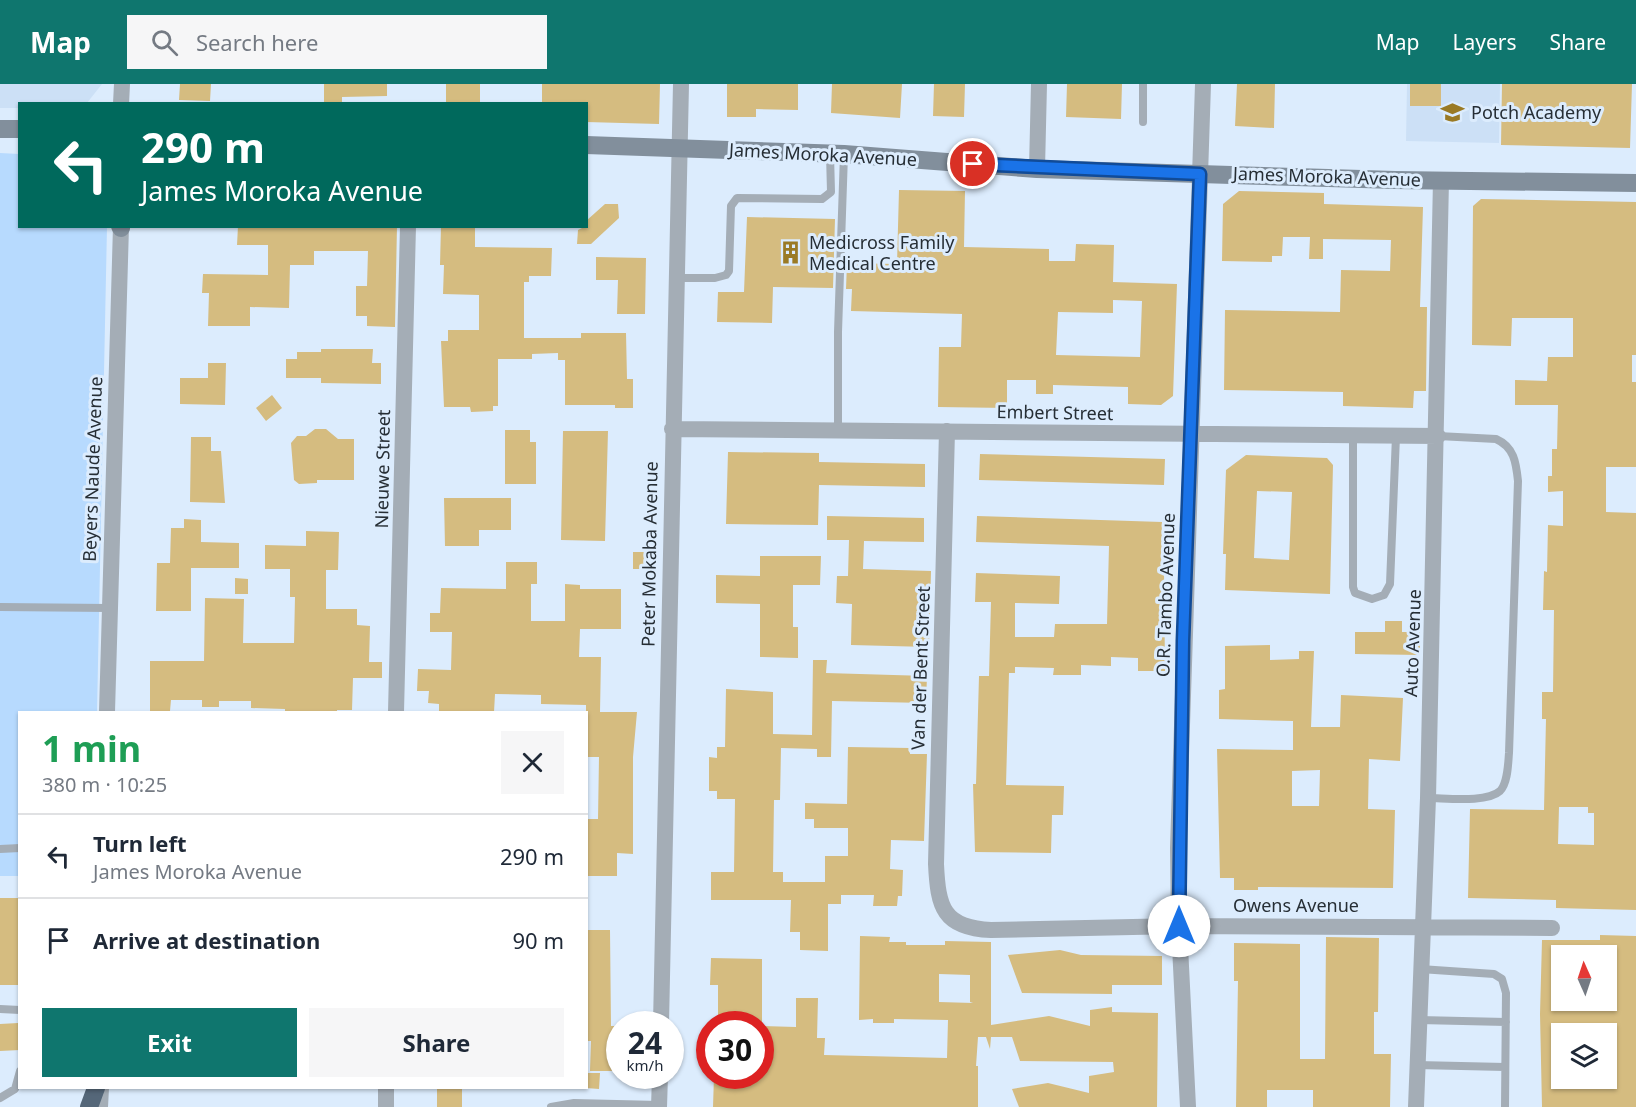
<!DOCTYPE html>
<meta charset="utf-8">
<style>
body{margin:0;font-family:"Noto Sans",sans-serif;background:#f6f6f7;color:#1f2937;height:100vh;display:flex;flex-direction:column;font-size:22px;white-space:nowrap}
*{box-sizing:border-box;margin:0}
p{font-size:20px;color:#747a83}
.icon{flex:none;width:33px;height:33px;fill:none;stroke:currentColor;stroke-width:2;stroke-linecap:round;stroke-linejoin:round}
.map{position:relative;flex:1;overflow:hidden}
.sheet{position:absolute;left:18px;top:627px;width:570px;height:378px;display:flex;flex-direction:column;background:#fff;border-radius:0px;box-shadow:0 2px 4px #0004}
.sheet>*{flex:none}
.guide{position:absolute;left:18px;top:18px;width:570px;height:126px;border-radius:0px;box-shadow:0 2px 4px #0004;background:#00695c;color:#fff;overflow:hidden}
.needle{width:39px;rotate:357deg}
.controls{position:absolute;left:1551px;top:861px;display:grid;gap:12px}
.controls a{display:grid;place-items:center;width:66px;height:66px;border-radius:0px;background:#fff;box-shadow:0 2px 4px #0004;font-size:30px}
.speed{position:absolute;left:606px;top:927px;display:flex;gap:12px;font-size:30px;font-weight:700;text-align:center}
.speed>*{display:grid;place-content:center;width:78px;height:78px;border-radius:50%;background:#fff;box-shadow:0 2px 4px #0004;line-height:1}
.speed small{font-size:15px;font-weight:400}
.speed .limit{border:9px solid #d22;background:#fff;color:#111}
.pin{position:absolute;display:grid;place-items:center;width:51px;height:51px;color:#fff;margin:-26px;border:3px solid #fff;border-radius:50%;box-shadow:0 2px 6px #0007}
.me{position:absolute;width:66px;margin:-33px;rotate:0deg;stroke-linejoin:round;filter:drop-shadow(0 0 4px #0008)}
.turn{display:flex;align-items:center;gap:21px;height:126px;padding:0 24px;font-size:27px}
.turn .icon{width:78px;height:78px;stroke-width:2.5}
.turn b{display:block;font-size:42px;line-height:51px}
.round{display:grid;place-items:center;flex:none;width:63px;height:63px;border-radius:0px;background:#f6f6f7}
.overview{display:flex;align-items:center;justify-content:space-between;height:102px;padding:0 24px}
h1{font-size:36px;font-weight:700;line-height:45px;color:#1e9e55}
.cta{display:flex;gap:12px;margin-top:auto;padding:12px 24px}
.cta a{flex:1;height:69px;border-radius:0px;background:#0f766e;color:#fff;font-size:24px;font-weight:700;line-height:69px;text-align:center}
.cta a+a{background:#f6f6f7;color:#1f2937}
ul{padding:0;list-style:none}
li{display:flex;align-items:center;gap:18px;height:84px;padding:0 24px;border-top:2px solid #e0e1e3}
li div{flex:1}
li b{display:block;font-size:22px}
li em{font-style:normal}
header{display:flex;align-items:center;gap:36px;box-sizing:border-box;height:84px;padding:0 30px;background:#0f766e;color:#fff}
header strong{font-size:28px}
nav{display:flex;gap:33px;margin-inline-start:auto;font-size:21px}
.search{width:420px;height:54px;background:#f6f6f7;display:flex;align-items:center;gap:15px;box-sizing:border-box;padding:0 21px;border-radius:0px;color:#747a83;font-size:22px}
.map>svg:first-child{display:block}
.built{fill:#cce0f6}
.green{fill:#b7dafe}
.building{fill:#d5bc80;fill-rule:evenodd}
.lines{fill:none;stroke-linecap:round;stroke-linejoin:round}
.lane{stroke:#a4adb6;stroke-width:8}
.street{stroke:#a4adb6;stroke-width:16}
.secondary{stroke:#828f9c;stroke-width:18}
.highway{stroke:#556779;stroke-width:18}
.route-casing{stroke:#114b97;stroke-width:15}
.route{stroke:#1a73e8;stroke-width:10}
.labels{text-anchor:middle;stroke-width:6;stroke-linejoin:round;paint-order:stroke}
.poi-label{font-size:18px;fill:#262e35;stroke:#dcecfd;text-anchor:start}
.street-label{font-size:18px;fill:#262e35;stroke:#dcecfd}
</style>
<header>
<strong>Map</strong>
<div class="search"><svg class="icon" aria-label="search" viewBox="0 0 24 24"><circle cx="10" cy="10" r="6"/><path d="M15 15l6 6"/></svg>Search here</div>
<nav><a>Map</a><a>Layers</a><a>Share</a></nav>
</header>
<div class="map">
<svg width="1636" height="1023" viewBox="0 0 1636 1023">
<rect width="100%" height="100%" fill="#dcecfd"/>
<path class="built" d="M0,0H102L87,19L20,20L19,24H0Z
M1407,0H1500L1499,59L1406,57Z"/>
<path class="green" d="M0,69L19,70L20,142L107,143L97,628H20L19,792H0Z"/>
<path class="building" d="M180,0H211L210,17L179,16Z
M324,0H387V12L342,13V20H324Z
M446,0H480V20H446Z
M542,0H660L659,40L586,38V20H542Z
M727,0H798V26L756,25V33H727Z
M832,0H902L900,34L831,29Z
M934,0H965L964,33L933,32Z
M1067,0H1122L1121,35L1066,33Z
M1237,0H1275L1274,44L1235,42Z
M1410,0H1441V22H1410Z
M1502,0H1632L1630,64L1501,61Z
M899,106L965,107L964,163L1049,165V177H1075L1076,160L1114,161L1113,198L1177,200L1173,312L1161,321L1128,320V303L1053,301V310H1036V296H1007V324L938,323L939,263H961L962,230L851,227L852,205H846L847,179L897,180ZM1113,216L1142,217L1140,273L1056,271L1058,228L1113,229Z
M1239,107L1324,109V120L1423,123L1420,223H1427L1426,307H1414L1413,324L1343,322V308L1224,306L1225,226L1340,228L1341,186L1390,187L1391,156L1323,155V175H1309L1310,153H1283L1282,172H1272V178L1222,177L1223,120Z
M1481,115L1636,118V271H1632V298H1636V383H1606V428L1636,429V826L1556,824V816L1468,814L1470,725L1544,726L1546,635H1542V608H1553L1554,526H1543L1544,487L1547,488L1548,441L1563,442V407L1548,408V392H1552V365H1557L1558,321H1515V296L1547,297L1548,273H1573V234H1512L1511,262L1472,261L1473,122ZM1559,723H1588V729H1594V761L1558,760Z
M605,120H618L619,134L591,160H577L578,146L586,142V137Z
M747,133L835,135L833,204L773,203L772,239L717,238L718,208H744Z
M238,142H397L395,243L367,242V232H356V202H367L368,167H314V181H290L289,224L250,223V242H208L209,209H202L203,190L268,191V161H237Z
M441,142H475V163L552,164L551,192H529V198H524V254H581V249H626L627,295H633V324H615V321H565V276H558V269L532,270V275H498V322H493V327L471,328L470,323H444L441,257H448V246H479V211L443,210L444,181H440Z
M596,173L646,174L645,230H617L618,196H596Z
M321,265H373L372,279H381V300L321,299V294H286V275H297V268H321Z
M208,279H226L225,321L180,320V294H208Z
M272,311L282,324L266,337L256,324Z
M315,345H326L338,355H354V396H317V399L299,400L294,396L291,359L297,352H306Z
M505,346H530V358H536V400H505Z
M563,347H608L605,457L561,456Z
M191,353H211V367H221L225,419L190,418Z
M728,368L819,369V378L925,380V403L819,401L818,441L726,440Z
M980,370L1165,375L1164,401L979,396Z
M1246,371L1327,374L1333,381L1330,510L1225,506L1226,470H1223L1226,386ZM1257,407L1292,408L1289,476L1254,474Z
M444,414H511V446H479V462H445Z
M827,432L924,434V458L864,457L863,485L931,487L929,563L851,561L852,520L836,519L837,492H848L849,456H827Z
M977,432L1162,438L1161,486H1164L1165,587H1138V574L1111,573V582L1081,581V591H1053L1054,584L1015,583V589H1009L1006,701L1064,702L1063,731H1052L1051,769L975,768L973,700H976L979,592H989L991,518H975L976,489L1060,492L1059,520L1015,519V553H1054L1055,540H1107L1109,462L976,458Z
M184,435L201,436V458L239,459V484H191V527H156L157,479H170L171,444H184Z
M306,447L339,448L338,486H326V525H357V541L370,542L369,578H382V594H353L352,626H337V628H285V625L251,624V617H219V623H202V616H171L170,627H150V577H204L205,514L244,515L243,559H294L295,513H290V485H265V461L306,462Z
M633,468H649V485H633Z
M760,472H821L820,501H793V543H798V574L760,573V520L716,519V491L760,492Z
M506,478H537V500H531V537H565V500L580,501V505H621V545H580L579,573H601L600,628H637L633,673V770L617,769V792H586V735H598L599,673H586V621L541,620V611L495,610L494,628H439V620L428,619L429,607H417L418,585L451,586L452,548H430V529H440L441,504L506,505Z
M235,494L248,495V510H235Z
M1385,537H1402V548H1420V571L1355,570V548H1385Z
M1270,561V576L1299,575V567H1314L1311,643H1340L1341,611L1403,614L1400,677L1369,675L1368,725L1395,726L1393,804L1258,803V806H1234V794H1220L1217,665L1293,666V637L1219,635V606L1225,605V562ZM1320,686L1319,722H1292V687Z
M813,576H827L826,589L927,592L926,619L832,617L831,673H817V665L781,664L780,716H774L773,788H783V798H825V772H848V744H814V735H805V719L847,720L848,663L910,664V670H927L924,757L891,756L890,785L903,786L902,812H898L897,822H873L874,811H841V820H828V867L800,866V848H790L791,816H711V788H734L735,715H717V707H709V673L717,674V663H725L726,605L773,608V650L812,651Z
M0,814H20V901H0Z
M586,846H610L611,942H614V952H620V975H614L613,987H590L591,957H586Z
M1600,851L1636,852V1023H1542L1540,930L1542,856H1600ZM1558,872H1606V916H1562V899H1558ZM1562,950H1606V994H1562Z
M860,852L890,853L889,858H906V861H945V857L991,858V941L1049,932L1090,942V926L1112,923V928L1158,929L1157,1023H1019L1012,1005L1048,999L1089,1009V992L1114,988L1113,978L1020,977L1012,953H991L990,965L986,953H978L976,982H978V1023H713L714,992H760V942L796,943V914H818L817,954H825L824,971L947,974L948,936L894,935V939H873V935L859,936ZM939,890L970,891V918L973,919L939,918Z
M1326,853L1379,854L1378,928H1374V970H1391L1390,1023H1313V1006H1267V1023H1236L1238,897H1234V859L1300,860V975H1325Z
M1060,866L1081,871L1162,872V901H1112V910L1022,909L1008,871Z
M711,874L762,875V940H718V901H710Z
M18,939L20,966L0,967V940Z
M586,989H600L599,1005L586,1004Z
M437,1004H462V1023H437Z"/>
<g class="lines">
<path class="lane" d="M1143,38V0
M675,194H715L726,191L729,187L731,122L737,114L822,115L831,108L830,70
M838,347V248L844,70
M1353,351V503L1355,509L1372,515L1384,511L1390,500L1396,352
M0,523L109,524
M1428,714C1446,714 1487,719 1500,707C1508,699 1508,680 1509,669L1518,397C1516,378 1514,363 1496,355L1438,352
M0,765L20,764
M1420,885L1494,890L1502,895L1506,909L1505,1023
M0,925L20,926
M1419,936L1506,938
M1417,981L1505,983
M0,1014L15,1005L20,987
M551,1023L574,1019L659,1021"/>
<path class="street" d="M121,20L122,0
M1037,85L1039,0
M672,345L1438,352
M947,347L936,780C938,823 943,844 991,846L1179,842L1552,844
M107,628L121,142
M396,628L408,142
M661,940L681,0
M100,1023L101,1004
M386,1023V1004
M659,1023L660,992
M1188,1023L1179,842L1178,764L1203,0
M1416,1023L1428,714L1441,96"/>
<path class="secondary" d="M0,45H20
M586,61L844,70L1037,85L1395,96L1636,99
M120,142L121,144"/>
<path class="highway" d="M89,1023L96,1004"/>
</g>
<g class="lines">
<defs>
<path id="route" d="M973,80L1200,90L1183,557L1179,842"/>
</defs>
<use href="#route" class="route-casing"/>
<use href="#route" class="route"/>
</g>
<defs>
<symbol id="school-bare" viewBox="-9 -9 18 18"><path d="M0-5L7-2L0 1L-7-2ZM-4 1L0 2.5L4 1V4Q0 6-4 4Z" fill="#9a7a24" stroke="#dcecfd" stroke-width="2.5" paint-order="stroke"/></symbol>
<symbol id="building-bare" viewBox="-9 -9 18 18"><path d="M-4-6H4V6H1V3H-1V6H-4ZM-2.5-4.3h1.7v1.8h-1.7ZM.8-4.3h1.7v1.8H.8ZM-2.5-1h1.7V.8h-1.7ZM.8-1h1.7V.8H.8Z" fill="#9a7a24" stroke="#dcecfd" stroke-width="2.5" paint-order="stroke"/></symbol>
</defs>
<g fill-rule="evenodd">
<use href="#school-bare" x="1436" y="12" width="33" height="33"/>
<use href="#building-bare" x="774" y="152" width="33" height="33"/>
</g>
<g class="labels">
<g class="poi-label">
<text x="1471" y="35">Potch Academy</text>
<text x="809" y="165">Medicross Family<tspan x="809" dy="21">Medical Centre</tspan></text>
</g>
<g class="street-label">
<text transform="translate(823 71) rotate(3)" y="6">James Moroka Avenue</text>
<text transform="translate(1327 93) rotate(2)" y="6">James Moroka Avenue</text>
<text transform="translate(1055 329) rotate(1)" y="6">Embert Street</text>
<text transform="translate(93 385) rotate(-88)" y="6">Beyers Naude Avenue</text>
<text transform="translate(383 385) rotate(-89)" y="6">Nieuwe Street</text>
<text transform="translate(650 470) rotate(-89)" y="6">Peter Mokaba Avenue</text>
<text transform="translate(1166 511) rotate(-88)" y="6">O.R. Tambo Avenue</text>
<text transform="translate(1413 559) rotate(-88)" y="6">Auto Avenue</text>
<text transform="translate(921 584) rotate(-88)" y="6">Van der Bent Street</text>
<text x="1296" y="828">Owens Avenue</text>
</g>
</g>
</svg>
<div class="controls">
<a><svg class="needle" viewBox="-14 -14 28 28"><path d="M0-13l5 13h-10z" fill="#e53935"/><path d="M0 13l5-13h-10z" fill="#747a83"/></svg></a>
<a><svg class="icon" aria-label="layers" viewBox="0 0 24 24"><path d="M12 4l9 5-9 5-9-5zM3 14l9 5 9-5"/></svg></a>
</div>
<div class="speed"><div>24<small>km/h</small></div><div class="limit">30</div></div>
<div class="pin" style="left:973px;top:80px;background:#d93025"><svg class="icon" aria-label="arrive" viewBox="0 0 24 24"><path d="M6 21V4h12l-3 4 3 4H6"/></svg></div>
<svg class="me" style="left:1179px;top:842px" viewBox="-20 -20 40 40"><circle r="19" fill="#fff"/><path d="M0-13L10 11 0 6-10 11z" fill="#1a73e8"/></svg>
<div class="guide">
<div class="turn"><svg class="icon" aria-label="left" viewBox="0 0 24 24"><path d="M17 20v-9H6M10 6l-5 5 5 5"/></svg><div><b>290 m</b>James Moroka Avenue</div></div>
</div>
<section class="sheet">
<div class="overview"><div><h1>1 min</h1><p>380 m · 10:25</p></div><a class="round"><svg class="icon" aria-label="close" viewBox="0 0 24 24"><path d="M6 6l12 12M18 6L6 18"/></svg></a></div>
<ul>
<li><svg class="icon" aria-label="left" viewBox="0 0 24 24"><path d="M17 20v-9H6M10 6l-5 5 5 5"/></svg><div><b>Turn left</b><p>James Moroka Avenue</p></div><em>290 m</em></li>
<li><svg class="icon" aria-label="arrive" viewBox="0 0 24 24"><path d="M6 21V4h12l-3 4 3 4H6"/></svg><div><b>Arrive at destination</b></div><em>90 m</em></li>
</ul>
<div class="cta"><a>Exit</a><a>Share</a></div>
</section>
</div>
